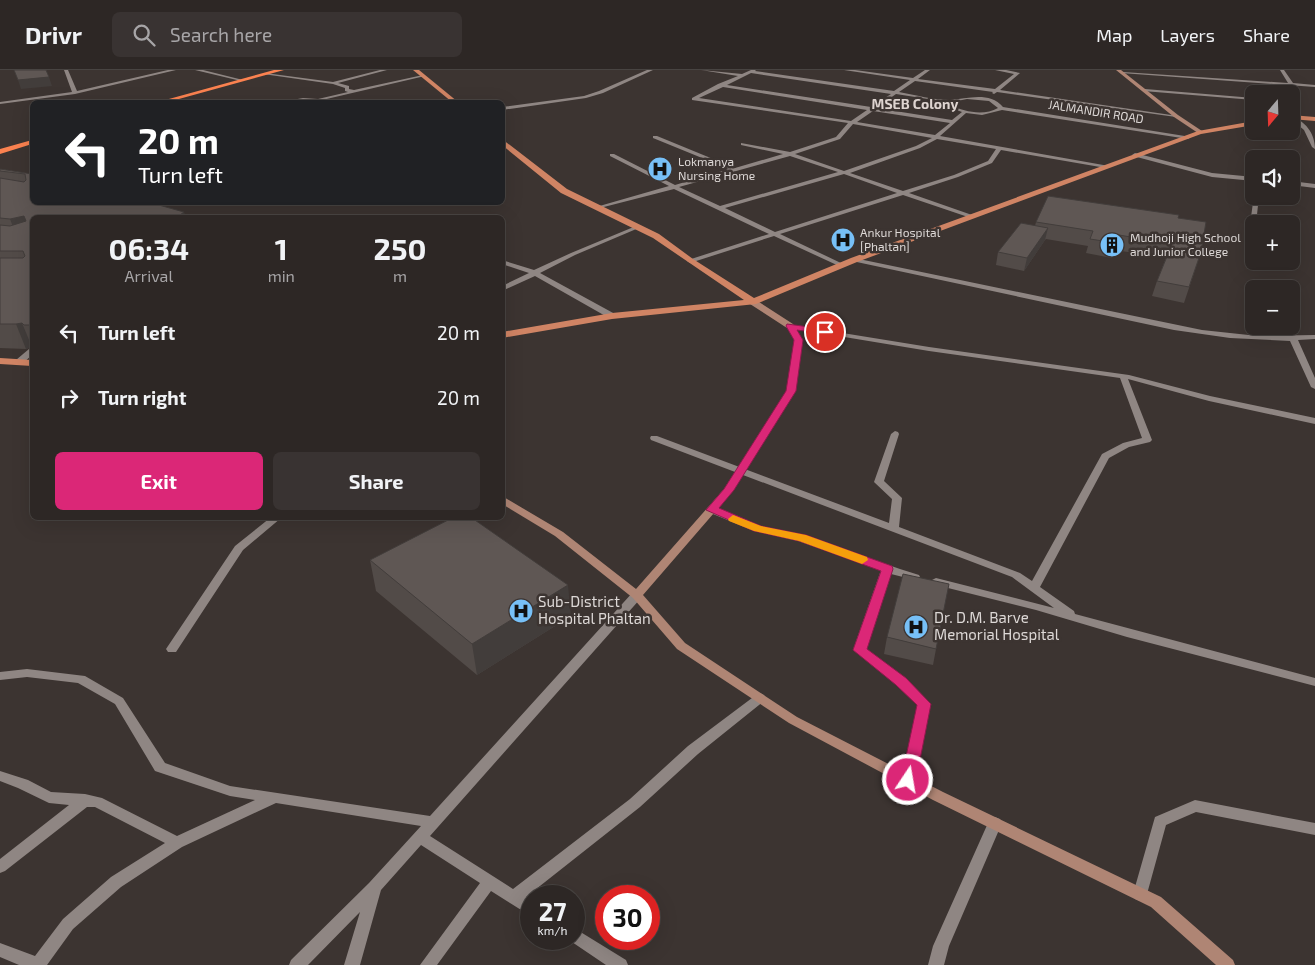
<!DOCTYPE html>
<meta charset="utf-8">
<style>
body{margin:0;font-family:"Exo 2",sans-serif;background:#393332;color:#f1f3f6;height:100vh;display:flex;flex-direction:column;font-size:19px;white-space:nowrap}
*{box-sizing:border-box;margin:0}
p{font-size:16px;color:#a7a5a7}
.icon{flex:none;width:28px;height:28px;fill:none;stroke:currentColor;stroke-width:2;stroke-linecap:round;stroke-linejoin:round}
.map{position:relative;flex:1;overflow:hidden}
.panel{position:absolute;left:30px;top:145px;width:475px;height:305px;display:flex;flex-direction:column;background:#2d2725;border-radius:8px;box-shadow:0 5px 20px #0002,0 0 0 1px #484442}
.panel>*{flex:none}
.top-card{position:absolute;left:30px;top:30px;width:475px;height:105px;border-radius:8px;box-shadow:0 5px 20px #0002,0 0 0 1px #484442;background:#202124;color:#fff;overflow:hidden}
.needle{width:32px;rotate:199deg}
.controls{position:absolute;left:1245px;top:15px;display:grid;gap:10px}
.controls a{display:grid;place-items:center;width:55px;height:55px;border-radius:8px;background:#2d2725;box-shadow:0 5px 20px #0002,0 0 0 1px #484442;font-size:25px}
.speed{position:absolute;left:520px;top:815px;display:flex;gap:10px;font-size:25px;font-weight:700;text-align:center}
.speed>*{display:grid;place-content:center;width:65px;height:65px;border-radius:50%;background:#2d2725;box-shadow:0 5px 20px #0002,0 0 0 1px #484442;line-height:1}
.speed small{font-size:12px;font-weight:400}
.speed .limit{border:8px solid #d22;background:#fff;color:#111}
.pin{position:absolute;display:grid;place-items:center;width:42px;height:42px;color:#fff;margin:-21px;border:2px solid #fff;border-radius:50%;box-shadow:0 1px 5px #0007}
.me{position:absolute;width:55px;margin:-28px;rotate:12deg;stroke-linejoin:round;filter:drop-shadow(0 0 4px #0008)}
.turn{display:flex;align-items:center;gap:18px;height:105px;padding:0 25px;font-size:22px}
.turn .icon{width:65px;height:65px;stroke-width:2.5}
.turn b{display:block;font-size:35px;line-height:42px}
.eta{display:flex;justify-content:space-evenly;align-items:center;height:85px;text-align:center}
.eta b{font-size:30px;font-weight:700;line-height:35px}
.cta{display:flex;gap:10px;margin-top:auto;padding:10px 25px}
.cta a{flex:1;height:58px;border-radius:8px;background:#db2777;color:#fff;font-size:20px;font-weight:700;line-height:58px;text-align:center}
.cta a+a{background:#393332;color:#f1f3f6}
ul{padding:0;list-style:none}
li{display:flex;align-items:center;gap:15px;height:65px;padding:0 25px}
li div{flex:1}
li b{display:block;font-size:19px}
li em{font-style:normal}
header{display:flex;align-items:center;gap:30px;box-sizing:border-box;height:70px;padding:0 25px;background:#2d2725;border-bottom:1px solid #484442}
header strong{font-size:24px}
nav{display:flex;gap:28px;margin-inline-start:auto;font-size:18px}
.search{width:350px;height:45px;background:#393332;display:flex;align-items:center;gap:12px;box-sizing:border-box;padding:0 18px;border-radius:8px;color:#a7a5a7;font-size:19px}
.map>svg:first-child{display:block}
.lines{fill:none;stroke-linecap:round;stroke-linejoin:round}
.street{fill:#8f8683;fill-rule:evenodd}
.secondary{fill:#af8574;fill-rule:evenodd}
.primary{fill:#d08464;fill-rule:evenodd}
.highway{fill:#fb8250;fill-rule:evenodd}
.wall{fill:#524b48}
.shaded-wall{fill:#423d3b}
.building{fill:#5f5754;stroke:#423d3b}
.route{fill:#db2777;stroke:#8e194d}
.slow{fill:#f59e0b}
.labels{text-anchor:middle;stroke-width:5;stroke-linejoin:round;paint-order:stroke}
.far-street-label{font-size:12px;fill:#ddd8d6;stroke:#3c3431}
.far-poi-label{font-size:12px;fill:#ddd8d6;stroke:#3c3431;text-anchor:start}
.far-neighbourhood-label{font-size:14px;font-weight:bold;fill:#ded4d0;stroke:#3c3431}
.poi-label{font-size:15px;fill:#ddd8d6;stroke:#3c3431;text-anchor:start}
</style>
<header>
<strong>Drivr</strong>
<div class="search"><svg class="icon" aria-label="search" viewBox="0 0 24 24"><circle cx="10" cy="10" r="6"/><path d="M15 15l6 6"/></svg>Search here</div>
<nav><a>Map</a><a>Layers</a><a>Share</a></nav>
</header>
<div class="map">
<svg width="1315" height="895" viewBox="0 0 1315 895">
<rect width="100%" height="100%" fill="#3c3431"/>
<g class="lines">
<path class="street" d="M64,0H68L77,21L168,0H176L75,24L0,34V32L72,22Z
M195,0H203L243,10L241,11Z
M380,0H387L338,13L349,16V19L354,20L423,5L425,6L318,31L303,30L287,32V31L303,28L318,29L348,22L345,21V18L333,14L263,4L265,3L333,12Z
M647,0H653L603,23L586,28L502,40V37L584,26L599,21Z
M701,0L742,4L751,0H756L755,1L894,21L910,10L844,0H855L913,8L925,0H930L918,9L995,19L1014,4L995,0H1006L1020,3L1000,20L1178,46L1176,47L997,22L994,24L992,23L993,22L915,11L899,22C915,25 934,30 950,30C967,29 989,21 1003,37L1191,67L1188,69L1002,40L982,45L966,43L940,66L1109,96L1106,98L1001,80L992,93L958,107L909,123L972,145V147H968L903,125L780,164L843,194V196H839L774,166L690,193L687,191L688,190L769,164L674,119L596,139V137L669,116L610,86V84H614L675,115L729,99L653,68V66H657L735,98L783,84L741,75V73L790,82L836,67L848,53L692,30V28L718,14L738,6ZM751,3L891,24L871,37L727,15ZM723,17L867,40L851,51L699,28ZM896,24L947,32L946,36L962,42L952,50L876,38ZM967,29L989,31L998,38C984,46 964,42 951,35L952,32ZM873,41L950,53L935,65L857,52ZM853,54L932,68L916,76L844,101L795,84L840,69ZM937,69L996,79L988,91L954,105L903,121L850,103L920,78ZM790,86L838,102L720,136L679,117ZM844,104L897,123L775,162L725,138Z
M1280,0H1284L1293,13L1315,15V17L1121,3L1123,2L1288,13Z
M1145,19L1254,28V30L1143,21Z
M1291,46C1305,51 1315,63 1315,79L1312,77L1304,60L1291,49Z
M1135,83L1212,103L1254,107V111L1212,107L1133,86L1132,85Z
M1291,111L1315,114V118L1291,115Z
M1254,125L1259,126L1256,154H1254V163L1252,164L1249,162Z
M636,156L641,157L575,185L540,203L615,244V248H609L535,206L502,221V216L529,203L502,194V190L534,200L571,183Z
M854,188L1202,260L1258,266L1315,265V269L1298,270L1315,308V319L1311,317L1290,271L1230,268L1174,260L852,191V189Z
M787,254L929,277L1129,305L1210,326L1315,348V354L1209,331L1128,309L1152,370L1150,372L1129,377L1109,388L1040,517L1074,541L1075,544L1315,608V616L1127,567L1036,540L932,514L931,512L932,510L936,508L1054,538L1012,507L651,370L650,368L651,366H657L889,453L892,429L874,412L891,364L895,361L898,362L899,364L884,411L902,428L899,457L1020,503L1032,511L1102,384L1123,373L1142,368L1120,308L929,281L790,258H787Z
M29,279H32V285L22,294H16V290Z
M712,437L761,456L805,466L900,499L919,505L920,507L915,510L891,504L865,579L905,608L930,634L914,714L909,715L904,714L902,710L918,635L897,614L853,580L881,500L798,471L754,461L708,442L707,440L708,438Z
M270,448H281L243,480L176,582H168L166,579L168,576L235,476Z
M637,521L641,522L642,525L641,528L430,766L513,819L630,729L688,676L756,625L760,623L764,625L766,628L764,631L698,684L640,737L526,827L531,830V845L526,843L491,821L437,895H420L480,813L421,775L381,820L360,895H344L360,842L308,895H289L291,890L369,813L421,756L276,733L182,777L121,817L73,859L47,895H19L0,887V873L35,886L63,849L111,807L165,773L95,737H87L5,801L0,803V789L69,735L49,733L18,718L0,711V701L28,710L51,722L85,724L102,728L177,766L255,730L230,726L155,701L115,634L78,613L27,607L0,610V602L27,599L85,606L123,628L165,693L230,716L430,746L633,522Z
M1195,730L1315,753V765L1196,742L1166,755L1147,824L1145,829L1140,831L1135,829L1133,824L1155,747Z
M995,747L1000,749L1002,753L949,876L944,895H928L933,876L988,753L990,749Z
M574,858L626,890L628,895H606L569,870L568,869H574Z"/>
<path class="secondary" d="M1116,0H1121L1178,45L1202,61V63H1198L1174,47Z
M750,230H756L793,254L803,270L795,321L733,421L643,525L685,573L797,647L943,722L1161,827L1233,890L1235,895H1216L1151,837L933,730L789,653L677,579L633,528L555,466L502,434V426L563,462L636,519L724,419L787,321L795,270L787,258L750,234Z"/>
<path class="primary" d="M413,0H419L458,32H452Z
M1291,45L1315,47V51L1291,49Z
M1254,51V55L1201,64L857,192L756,234L612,249L502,268V262L612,243L744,230L653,168L561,123L502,75V69L567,119L659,164L693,189L754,228L851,188L1198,61Z
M0,288L32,290V296L0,294Z"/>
<path class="highway" d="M274,0H284L168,32H158Z
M32,70V74L0,84V79Z"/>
</g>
<path class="wall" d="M0,99L32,104V132L184,142L185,148H32V278V277L26,279L0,278Z
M1178,148L1201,182L1184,233L1152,226L1157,211L1166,188L1115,180L1112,188L1086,183L1088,176L1046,169L1045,170L1024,201L996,195L998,182L1035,156L1036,152Z
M370,490L571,546L477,605L376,521Z
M887,567L936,579L933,595L884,584Z"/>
<path class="shaded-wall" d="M49,7L52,16L21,19L18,10Z
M184,142L185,148H176Z
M24,146L32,167L18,170L10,149Z
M1048,158L1045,170L1024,201L1027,188Z
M1119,165L1115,180L1112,188L1116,173Z
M22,253L32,277L26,279L16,254Z
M568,515L571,546L477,605L472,574Z"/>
<path class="building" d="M14,0H46L49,7L18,10Z
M0,99L32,104V111H31L32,115V132H148L184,142L176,148H32V255H24L22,253L16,254H0V188H23L25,186L23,181H0V155L10,156L26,151L24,146L10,149L0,148V108L24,112L26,110L25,104L0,101Z
M1048,126L1179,145L1178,148L1206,152L1201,182L1189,217L1157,211L1172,174L1119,165L1116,173L1090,169L1093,161L1036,152Z
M1021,153L1048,158L1027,188L998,182Z
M452,448H472L568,515L472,574L370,490Z
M903,504L949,514L936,579L887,567Z"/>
<path class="route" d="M787,254L825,259L829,262L825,264L797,260L803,270L796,321L734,420L719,438L761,456L806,465L892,496L893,499L867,579L906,608L931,634L916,710L914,714L908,716L903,714L901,710L917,635L896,615L853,580L881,501L799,471L754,461L706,440L724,419L786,321L794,270L786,256Z"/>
<path class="slow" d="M733,445L761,456L806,465L867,487L868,490L862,494L799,471L754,461L729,451L728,449Z"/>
<defs>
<symbol id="hospital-disc" viewBox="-11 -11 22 22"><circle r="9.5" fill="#77c0f7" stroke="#3c3431"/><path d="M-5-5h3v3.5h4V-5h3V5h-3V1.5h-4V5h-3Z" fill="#111"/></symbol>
<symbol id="building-disc" viewBox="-11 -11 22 22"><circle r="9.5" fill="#77c0f7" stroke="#3c3431"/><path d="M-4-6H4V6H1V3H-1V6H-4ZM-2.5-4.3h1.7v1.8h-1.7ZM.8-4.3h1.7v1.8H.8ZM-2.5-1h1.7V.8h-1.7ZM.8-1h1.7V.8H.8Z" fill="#111"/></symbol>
</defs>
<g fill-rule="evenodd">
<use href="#hospital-disc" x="646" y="85" width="28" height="28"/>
<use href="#hospital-disc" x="829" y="156" width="28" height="28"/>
<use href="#building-disc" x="1098" y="161" width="28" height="28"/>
<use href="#hospital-disc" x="507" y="527" width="28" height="28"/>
<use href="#hospital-disc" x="902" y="543" width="28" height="28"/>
</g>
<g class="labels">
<g class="far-street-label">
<text transform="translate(1096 42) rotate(9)" y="4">JALMANDIR ROAD</text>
</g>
<g class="far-poi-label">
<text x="678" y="96">Lokmanya<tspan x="678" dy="14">Nursing Home</tspan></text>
<text x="860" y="167">Ankur Hospital<tspan x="860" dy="14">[Phaltan]</tspan></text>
<text x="1130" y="172">Mudhoji High School<tspan x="1130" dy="14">and Junior College</tspan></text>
</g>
<g class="far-neighbourhood-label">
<text x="915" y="39">MSEB Colony</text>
</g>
<g class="poi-label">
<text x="538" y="537">Sub-District<tspan x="538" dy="17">Hospital Phaltan</tspan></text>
<text x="934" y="553">Dr. D.M. Barve<tspan x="934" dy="17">Memorial Hospital</tspan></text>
</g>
</g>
</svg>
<div class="controls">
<a><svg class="needle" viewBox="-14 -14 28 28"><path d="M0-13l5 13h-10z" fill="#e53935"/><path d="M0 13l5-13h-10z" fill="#a7a5a7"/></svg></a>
<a><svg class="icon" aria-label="sound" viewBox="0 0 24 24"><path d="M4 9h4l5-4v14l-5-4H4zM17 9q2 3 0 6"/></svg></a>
<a>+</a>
<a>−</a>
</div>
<div class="speed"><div>27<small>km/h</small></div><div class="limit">30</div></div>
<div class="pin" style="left:825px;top:262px;background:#d93025"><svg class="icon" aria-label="arrive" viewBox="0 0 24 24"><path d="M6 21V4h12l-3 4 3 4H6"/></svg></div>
<svg class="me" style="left:908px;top:710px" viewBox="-20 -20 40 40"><circle r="17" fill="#db2777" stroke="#fff" stroke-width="3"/><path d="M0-11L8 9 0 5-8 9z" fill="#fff"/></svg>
<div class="top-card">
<div class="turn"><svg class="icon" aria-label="left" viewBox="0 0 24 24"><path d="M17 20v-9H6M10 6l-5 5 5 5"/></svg><div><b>20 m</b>Turn left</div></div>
</div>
<section class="panel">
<div class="eta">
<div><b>06:34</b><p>Arrival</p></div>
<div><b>1</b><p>min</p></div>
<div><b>250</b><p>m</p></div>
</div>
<ul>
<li><svg class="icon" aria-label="left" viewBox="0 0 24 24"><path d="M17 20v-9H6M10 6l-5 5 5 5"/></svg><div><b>Turn left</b></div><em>20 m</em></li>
<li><svg class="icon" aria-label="right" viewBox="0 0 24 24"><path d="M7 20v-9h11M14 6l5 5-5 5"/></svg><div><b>Turn right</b></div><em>20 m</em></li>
</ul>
<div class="cta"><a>Exit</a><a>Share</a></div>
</section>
</div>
